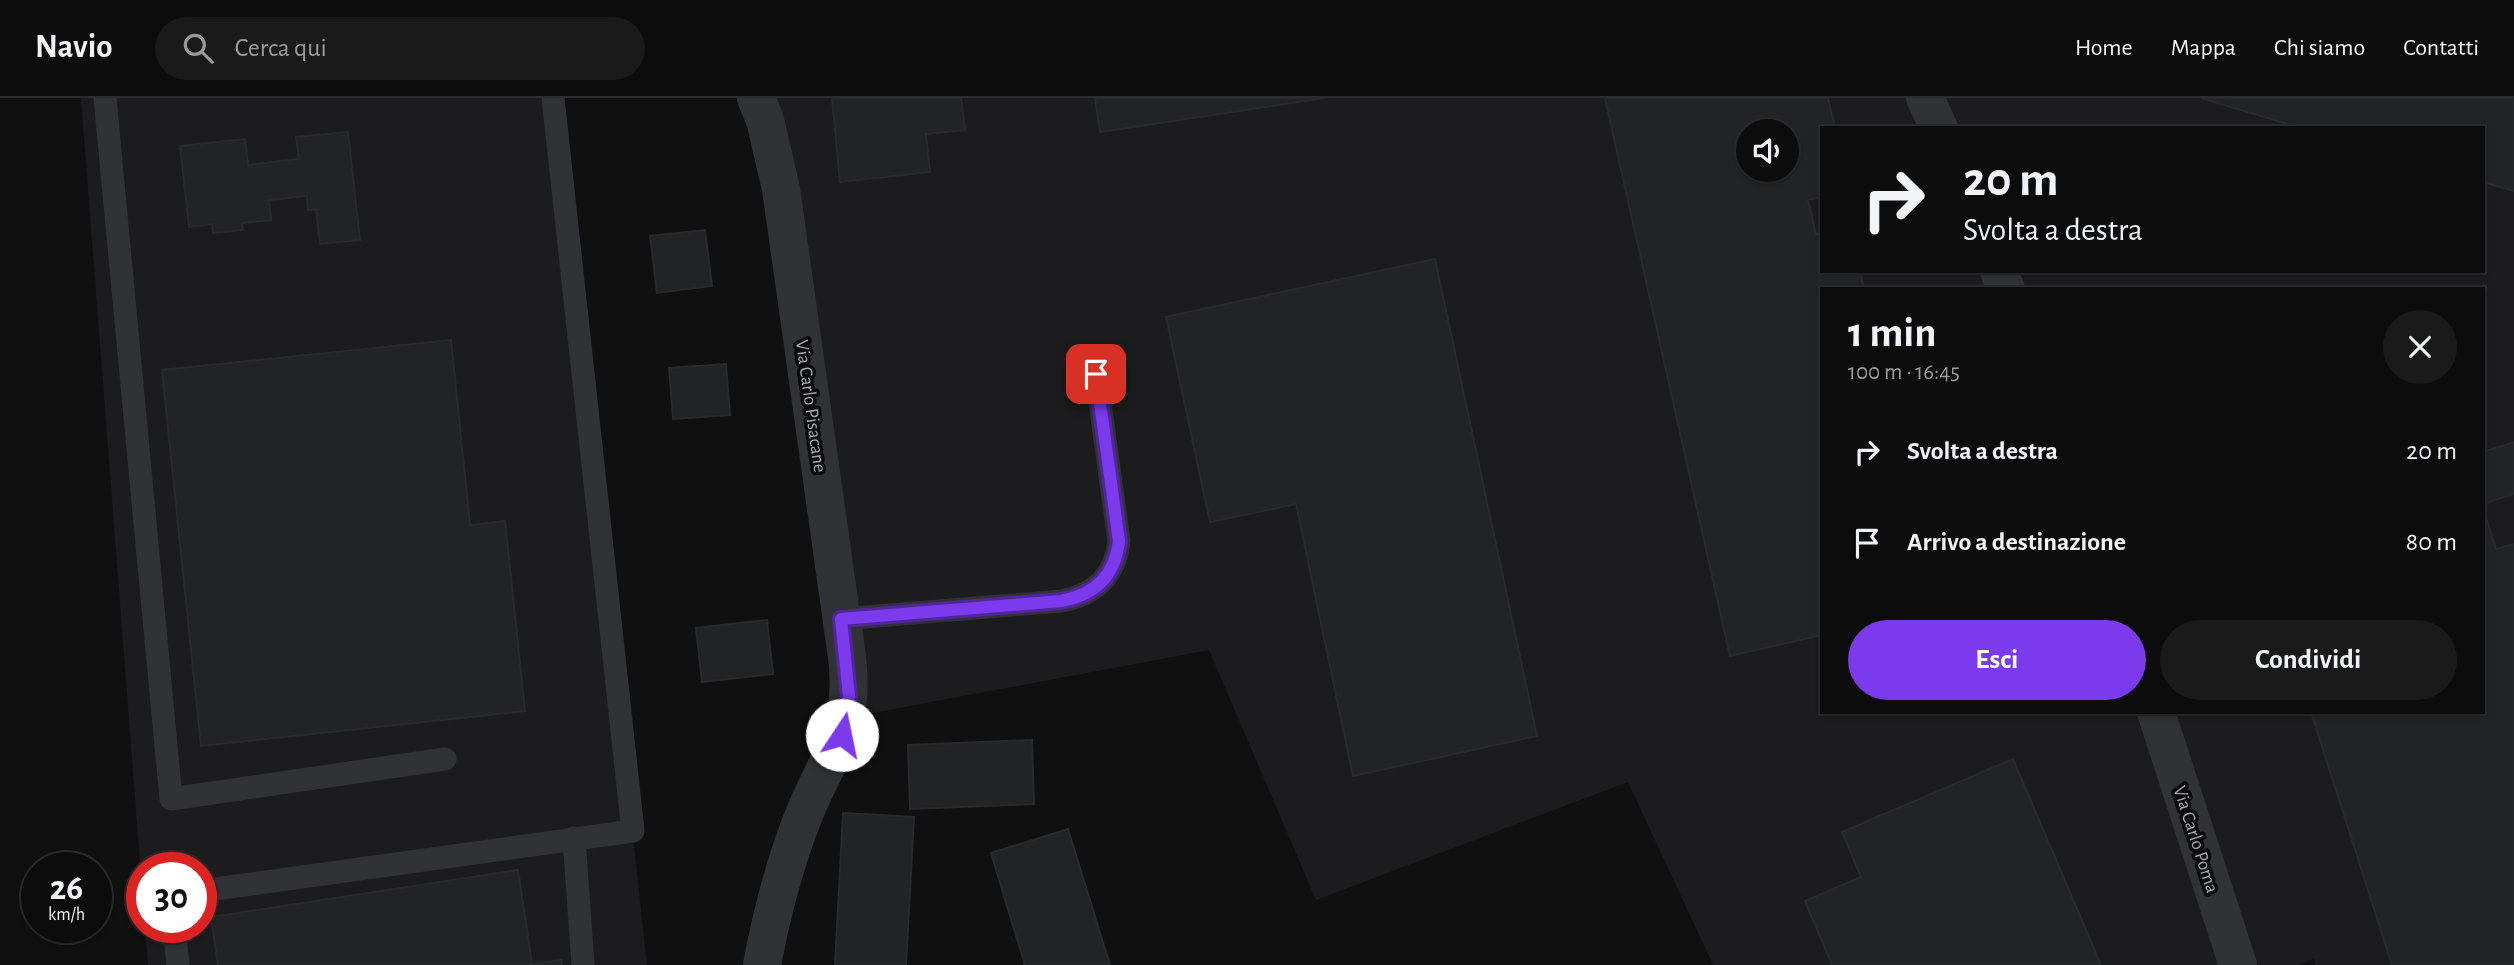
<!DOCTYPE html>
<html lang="it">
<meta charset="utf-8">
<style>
body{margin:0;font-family:"Alegreya Sans",sans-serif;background:#1a1a1b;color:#f1f3f6;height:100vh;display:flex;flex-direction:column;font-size:26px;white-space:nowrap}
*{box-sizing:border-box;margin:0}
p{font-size:23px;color:#9a9b9d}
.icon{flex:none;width:38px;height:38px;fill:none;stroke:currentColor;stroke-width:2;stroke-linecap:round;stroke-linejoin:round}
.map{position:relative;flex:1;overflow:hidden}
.sheet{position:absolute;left:1820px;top:189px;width:665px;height:427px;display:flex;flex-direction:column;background:#0c0c0d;border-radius:0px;box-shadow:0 2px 5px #0004,0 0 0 2px #2c2c2e}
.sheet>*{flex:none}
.hud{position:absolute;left:1820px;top:28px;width:665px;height:147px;border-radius:0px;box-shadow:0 2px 5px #0004,0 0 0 2px #2c2c2e;background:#0c0c0d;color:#f1f3f6;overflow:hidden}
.controls{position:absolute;left:1736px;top:21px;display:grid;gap:14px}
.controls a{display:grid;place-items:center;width:63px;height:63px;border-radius:50%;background:#0c0c0d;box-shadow:0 2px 5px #0004,0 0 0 2px #2c2c2e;font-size:35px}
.speed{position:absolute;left:21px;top:754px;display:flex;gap:14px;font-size:35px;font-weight:700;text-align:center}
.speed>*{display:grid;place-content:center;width:91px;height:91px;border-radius:50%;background:#0c0c0d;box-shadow:0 2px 5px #0004,0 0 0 2px #2c2c2e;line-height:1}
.speed small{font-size:18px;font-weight:400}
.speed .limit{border:10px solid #d22;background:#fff;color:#111}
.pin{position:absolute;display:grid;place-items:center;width:60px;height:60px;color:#fff;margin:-30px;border-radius:14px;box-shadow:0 4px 10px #0006}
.me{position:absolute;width:77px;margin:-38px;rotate:11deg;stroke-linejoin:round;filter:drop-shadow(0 0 5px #0008)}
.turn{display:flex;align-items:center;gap:24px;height:147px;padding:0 28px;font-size:32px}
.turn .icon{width:91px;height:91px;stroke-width:2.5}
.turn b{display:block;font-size:49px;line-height:60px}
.round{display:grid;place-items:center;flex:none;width:74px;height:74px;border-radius:37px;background:#1a1a1b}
.headline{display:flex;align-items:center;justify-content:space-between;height:119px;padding:0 28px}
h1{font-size:42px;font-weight:700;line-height:52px}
.cta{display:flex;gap:14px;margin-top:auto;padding:14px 28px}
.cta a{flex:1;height:80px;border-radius:42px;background:#7c3aed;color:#fff;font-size:28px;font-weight:700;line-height:80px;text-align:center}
.cta a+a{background:#1a1a1b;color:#f1f3f6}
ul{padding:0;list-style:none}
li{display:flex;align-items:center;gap:21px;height:91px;padding:0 28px}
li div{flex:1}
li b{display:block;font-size:26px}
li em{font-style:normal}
header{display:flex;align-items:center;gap:42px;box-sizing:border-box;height:98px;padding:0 35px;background:#0c0c0d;border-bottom:2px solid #2c2c2e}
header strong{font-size:33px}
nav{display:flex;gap:38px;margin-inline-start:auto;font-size:24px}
.search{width:490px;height:63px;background:#1a1a1b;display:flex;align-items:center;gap:18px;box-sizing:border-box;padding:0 24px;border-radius:38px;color:#9a9b9d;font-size:26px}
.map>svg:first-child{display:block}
.built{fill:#1c1c1e;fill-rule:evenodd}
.building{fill:#222325;stroke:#292a2d;stroke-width:2;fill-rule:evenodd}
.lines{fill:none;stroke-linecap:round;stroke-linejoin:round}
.service{stroke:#303236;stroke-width:23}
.minor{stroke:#303236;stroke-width:38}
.route-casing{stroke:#51269a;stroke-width:18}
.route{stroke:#7c3aed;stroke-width:12}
.labels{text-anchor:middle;stroke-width:7;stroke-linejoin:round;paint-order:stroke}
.street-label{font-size:19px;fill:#a0a7b3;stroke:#0b0b0c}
</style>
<header>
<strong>Navio</strong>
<div class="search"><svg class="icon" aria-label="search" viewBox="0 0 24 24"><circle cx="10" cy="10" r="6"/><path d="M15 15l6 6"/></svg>Cerca qui</div>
<nav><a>Home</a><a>Mappa</a><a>Chi siamo</a><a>Contatti</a></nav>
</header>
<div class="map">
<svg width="2514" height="867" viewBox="0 0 2514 867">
<rect width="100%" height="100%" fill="#101011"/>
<path class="built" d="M81,0H553L647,867H148L145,830H201V770H142V792Z
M753,0H2514V867H2316L2314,861L2299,867H1713L1628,684L1316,802L1209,552L846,620ZM1822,30H2483V173H1822ZM1748,33H1787V72H1748ZM1822,191H2483V614H1822Z"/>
<path class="building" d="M832,0H961L965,32L926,36L930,74L840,84Z
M1095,0H1325L1100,34Z
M1605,0H1828L1835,30H1822V99L1808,102L1816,136L1822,135V173H1860L1864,191H1822V537L1730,558ZM1748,33H1787V72H1748Z
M2201,0H2514V93L2483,84V30H2301Z
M348,34L360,142L320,146L316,111L308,112L307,98L269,102L271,122L242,125L243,132L213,135L212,126L189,129L180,48L245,41L248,67L299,61L296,39Z
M705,132L712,188L657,195L650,138Z
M1435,161L1537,638L1353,678L1296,406L1210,424L1166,219Z
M451,242L470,427L505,423L525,613L201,648L162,272Z
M726,266L730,317L673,321L669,270Z
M2514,344V396L2483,406V354Z
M2483,410L2496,451L2514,446V867H2392L2311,614H2483Z
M767,522L773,576L702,584L696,530Z
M1032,642L1034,706L910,711L908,647Z
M2013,661L2101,867H1832L1805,803L1861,779L1842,734Z
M843,715L914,719L906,867H835Z
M1068,731L1110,867H1025L991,755Z
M518,772L532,866L561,862L562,867H218L211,819Z"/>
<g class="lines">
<path class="service" d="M105,0L171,701L445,661
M841,521L1061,503C1095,497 1115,478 1119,443L1096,276
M574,740L583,867
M201,793L633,733L553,0
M174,830L178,867"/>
<path class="minor" d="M756,0L765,22L781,91L847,559C856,640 825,658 800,727C783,772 771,819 762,867
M1925,0L1939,30
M1999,173L2006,191
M2156,614L2238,867"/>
</g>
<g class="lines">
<defs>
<path id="route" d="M842,637L849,598L841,521L1061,503C1095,497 1115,478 1119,443L1096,276"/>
</defs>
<use href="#route" class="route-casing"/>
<use href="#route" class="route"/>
</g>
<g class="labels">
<g class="street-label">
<text transform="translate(812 308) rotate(82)" y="7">Via Carlo Pisacane</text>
<text transform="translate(2197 741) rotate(72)" y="7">Via Carlo Poma</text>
</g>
</g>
</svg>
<div class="controls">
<a><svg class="icon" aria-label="sound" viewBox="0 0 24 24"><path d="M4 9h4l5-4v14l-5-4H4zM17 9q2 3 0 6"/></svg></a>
</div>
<div class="speed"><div>26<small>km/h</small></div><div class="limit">30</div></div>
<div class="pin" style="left:1096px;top:276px;background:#d93025"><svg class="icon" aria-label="arrive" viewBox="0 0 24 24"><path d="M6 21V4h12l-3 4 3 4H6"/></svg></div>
<svg class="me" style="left:842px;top:637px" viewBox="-20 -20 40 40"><circle r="19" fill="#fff"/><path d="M0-13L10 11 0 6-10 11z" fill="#7c3aed"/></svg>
<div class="hud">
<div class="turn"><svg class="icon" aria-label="right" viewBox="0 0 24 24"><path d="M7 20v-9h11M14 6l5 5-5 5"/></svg><div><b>20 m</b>Svolta a destra</div></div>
</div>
<section class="sheet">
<div class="headline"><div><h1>1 min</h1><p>100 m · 16:45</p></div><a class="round"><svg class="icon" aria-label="close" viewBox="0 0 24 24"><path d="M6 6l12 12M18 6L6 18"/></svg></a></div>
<ul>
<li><svg class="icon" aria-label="right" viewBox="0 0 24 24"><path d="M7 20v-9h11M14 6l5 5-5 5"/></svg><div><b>Svolta a destra</b></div><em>20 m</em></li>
<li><svg class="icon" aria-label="arrive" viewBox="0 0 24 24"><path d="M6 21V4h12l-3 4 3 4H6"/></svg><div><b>Arrivo a destinazione</b></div><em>80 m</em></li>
</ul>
<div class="cta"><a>Esci</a><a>Condividi</a></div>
</section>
</div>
